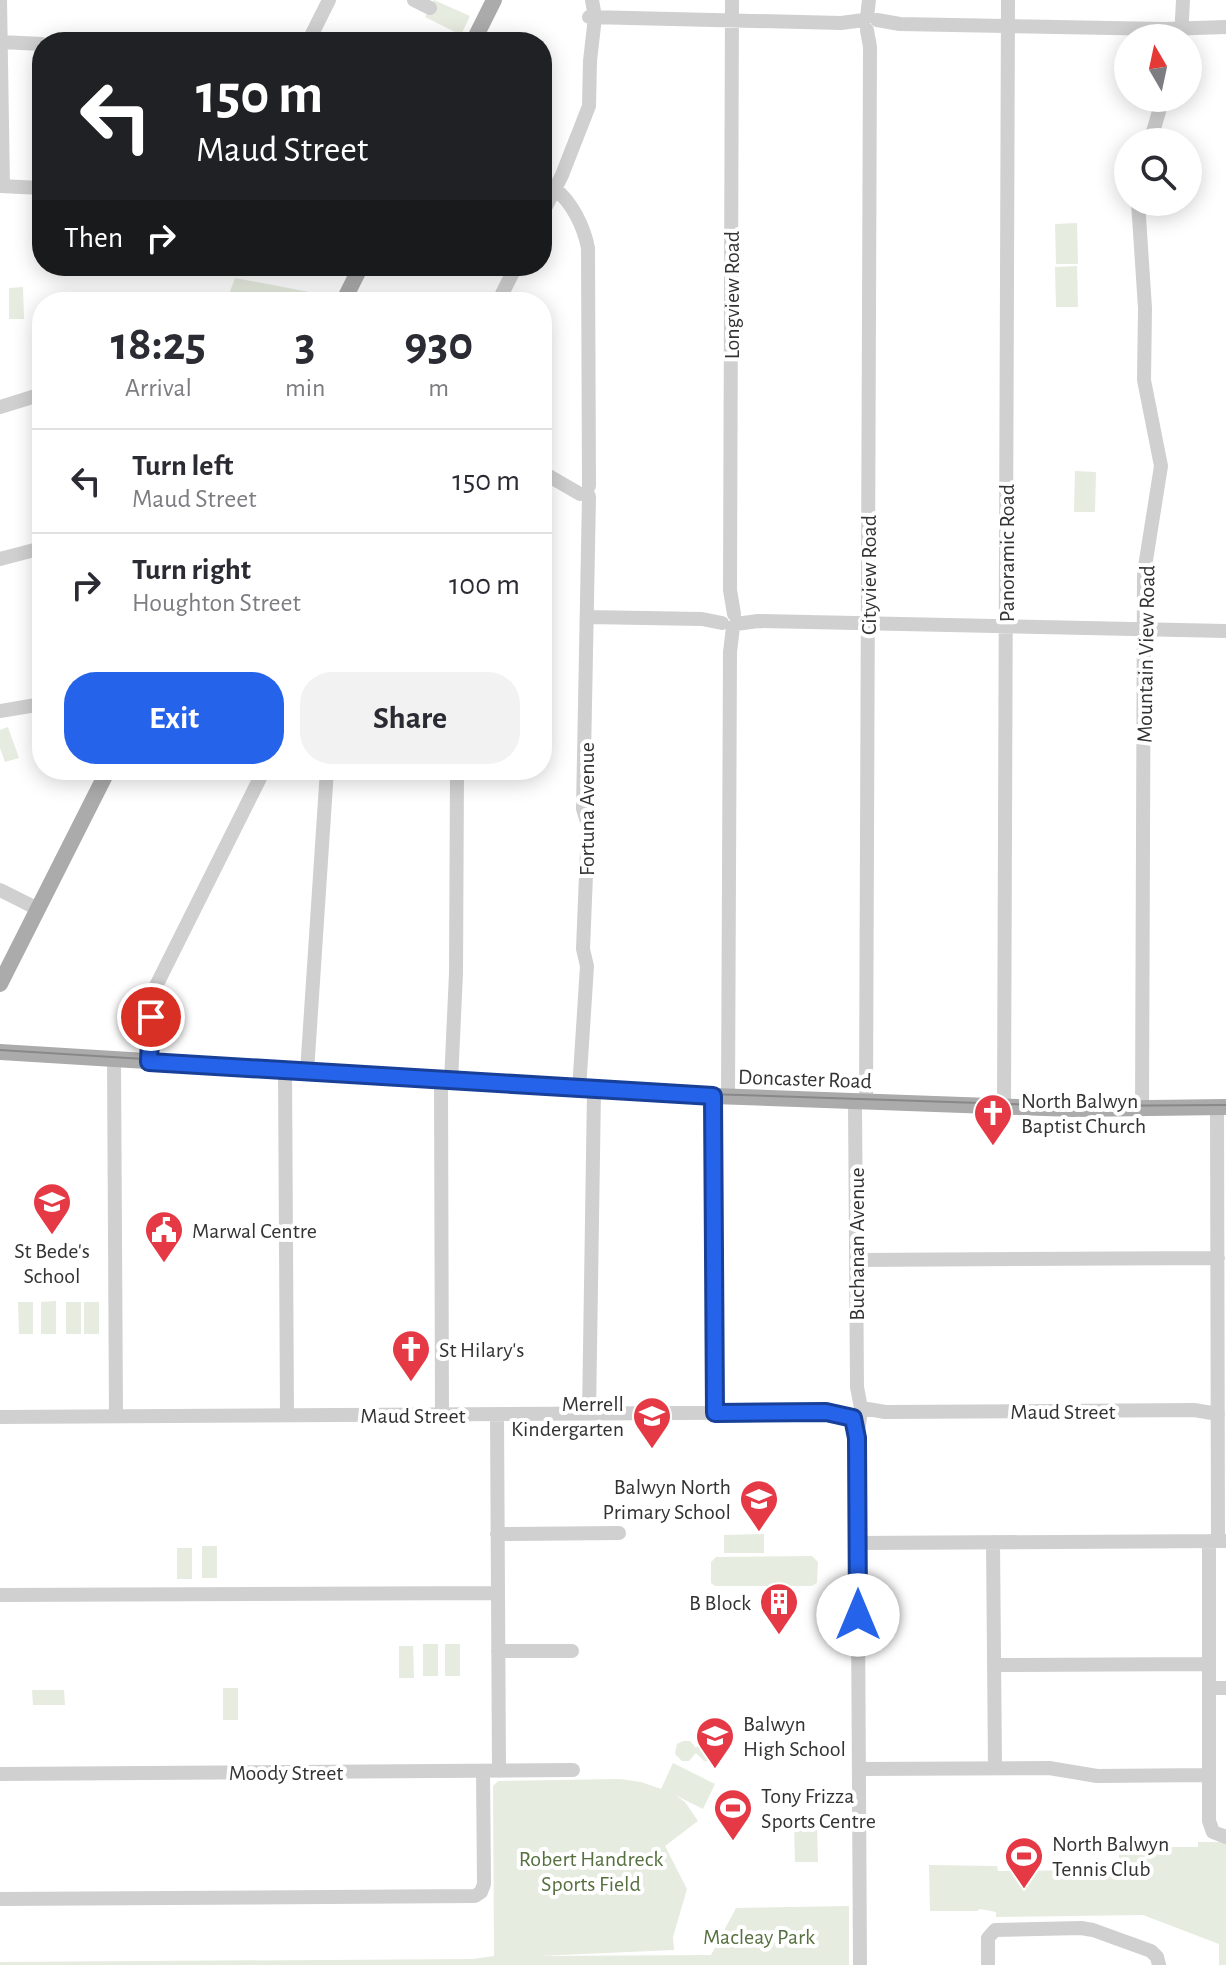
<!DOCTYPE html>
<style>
body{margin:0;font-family:"Alegreya Sans",sans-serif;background:#f2f2f3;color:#2b2b33;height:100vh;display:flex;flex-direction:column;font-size:30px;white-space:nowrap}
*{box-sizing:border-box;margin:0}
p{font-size:26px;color:#7c7c81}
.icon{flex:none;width:44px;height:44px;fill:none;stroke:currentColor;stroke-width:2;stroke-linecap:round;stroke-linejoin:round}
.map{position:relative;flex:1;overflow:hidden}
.sheet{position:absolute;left:32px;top:292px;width:520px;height:488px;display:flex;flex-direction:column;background:#fff;border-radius:32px;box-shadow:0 4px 20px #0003}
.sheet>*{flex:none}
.guide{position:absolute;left:32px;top:32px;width:520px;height:244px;border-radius:32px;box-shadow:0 4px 20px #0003;background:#202124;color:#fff;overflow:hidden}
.needle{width:52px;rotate:351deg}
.buttons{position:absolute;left:1114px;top:24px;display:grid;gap:16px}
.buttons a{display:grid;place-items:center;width:88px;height:88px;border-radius:50%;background:#fff;box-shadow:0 4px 20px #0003;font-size:40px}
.pin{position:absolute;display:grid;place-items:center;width:68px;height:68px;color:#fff;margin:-34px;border:4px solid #fff;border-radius:50%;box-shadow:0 2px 8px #0007}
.me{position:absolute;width:88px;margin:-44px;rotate:0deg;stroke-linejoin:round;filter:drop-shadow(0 0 6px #0008)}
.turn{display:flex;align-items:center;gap:28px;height:168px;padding:0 32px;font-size:36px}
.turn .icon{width:104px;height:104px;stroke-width:2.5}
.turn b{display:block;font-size:56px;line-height:68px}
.then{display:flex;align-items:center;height:76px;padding:0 32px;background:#0003;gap:16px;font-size:30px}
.eta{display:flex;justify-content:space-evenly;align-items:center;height:136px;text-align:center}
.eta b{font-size:48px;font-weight:700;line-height:56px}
.button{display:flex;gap:16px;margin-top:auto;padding:16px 32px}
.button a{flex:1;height:92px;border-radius:32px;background:#2563eb;color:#fff;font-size:32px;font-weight:700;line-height:92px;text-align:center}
.button a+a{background:#f2f2f3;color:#2b2b33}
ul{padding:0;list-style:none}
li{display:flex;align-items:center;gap:24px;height:104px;padding:0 32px;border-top:2px solid #e1e1e2}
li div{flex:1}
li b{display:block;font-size:30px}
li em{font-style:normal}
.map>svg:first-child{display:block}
.green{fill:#e6ecdf}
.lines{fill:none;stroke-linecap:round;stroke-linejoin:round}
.minor{stroke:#d0d0d0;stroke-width:14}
.major{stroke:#ababab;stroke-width:16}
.tram{stroke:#888;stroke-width:2}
.route-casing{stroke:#184099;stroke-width:20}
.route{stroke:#2563eb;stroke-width:14}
.labels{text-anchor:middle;stroke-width:8;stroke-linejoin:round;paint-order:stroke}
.street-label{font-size:22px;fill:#333;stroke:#fff}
.poi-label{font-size:22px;fill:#333;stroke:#fff;text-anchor:start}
.park-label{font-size:22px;fill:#56703f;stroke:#fff}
</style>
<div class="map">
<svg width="1226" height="1965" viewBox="0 0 1226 1965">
<rect width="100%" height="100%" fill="#fff"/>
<path class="green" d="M434,0L470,16L461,35L425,17Z
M1077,223L1078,264H1056L1055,224Z
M1077,266L1078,307H1056L1055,267Z
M235,278L330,296L327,302H293L243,293L238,302H226Z
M23,287L24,319H9V288Z
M1075,471L1096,472L1095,512H1074Z
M8,727L19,758L5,762L0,748V730Z
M56,1301V1334H41V1302Z
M18,1302H33V1334H19Z
M66,1302H81V1334H66Z
M84,1302H99V1334H84Z
M764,1534V1553H724V1535Z
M202,1546H217V1578H202Z
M177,1548H192V1579H177Z
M812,1556L818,1562L817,1583L812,1586H715L711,1583V1562L716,1557Z
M423,1644H438V1676H423Z
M445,1644H460V1676H445Z
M399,1646H413L414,1678H399Z
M223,1688H238V1720H223Z
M32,1690H64L65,1705H33Z
M708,1740L714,1743L717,1749C717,1757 712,1762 704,1761L696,1753L689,1761H682L675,1754L677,1744L683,1741H690L696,1748L701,1742Z
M673,1763L715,1784L703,1809L675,1795L685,1802L698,1821L665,1846L687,1889L673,1937L674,1950L538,1956L711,1955L736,1908L849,1906V1965H0V1962L472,1959L494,1956L493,1786L498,1781L620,1779L641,1782L661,1789Z
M794,1823H817L818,1862H795Z
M1198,1842H1226V1965H1219V1944L1143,1915L996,1917V1912L980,1909L977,1911H930L929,1865L997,1866L998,1871L1119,1870V1850L1144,1847H1198Z"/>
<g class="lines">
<path class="minor" d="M0,0L3,186
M414,0L430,8
M732,0L730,590L734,614
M589,17L841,23L864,20
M867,17L869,0
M877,20L900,24L1165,29L1226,27
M1181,38L1183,0
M1,42L42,44
M308,42L329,0
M1150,142L1163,98
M0,186L42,188
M555,189C572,202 584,227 588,248L589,486
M1138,202L1145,308L1144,380L1161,466L1144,573L1142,1109
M542,214L562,175L589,106L590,61L595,17L592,0
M498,302L516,266
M0,407L42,394
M542,472L580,494
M0,559L42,548
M587,617L702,619L722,623
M736,624L758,621L1226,631
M0,711L42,704
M0,890L38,909
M114,1060L116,1416
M149,1062L154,990L264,770
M285,1070L287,1415
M307,1072L327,770
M441,1081L442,1414
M451,1082L456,973L457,770
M579,1090L587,966L583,949L588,825L583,809L589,496
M713,1096L715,1413
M728,1097L730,652L733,627
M855,1102L857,1387L861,1408
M866,1102L870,47L867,30
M1004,1107L1008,0
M1217,1107L1218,1541
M856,1260L1218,1258
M862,1408L885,1412L1194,1410L1218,1414
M497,1414L499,1771
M589,1414L594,1091
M0,1417L826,1412L851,1415
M860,1418L857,1438L860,1965
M497,1534L619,1533
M1209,1541V1821L1213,1832L1226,1837
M993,1542L995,1768
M857,1543L1225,1541
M0,1595L498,1593
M498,1651H572
M995,1665L1209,1664
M1210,1688H1226
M859,1769L1049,1768L1097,1776L1209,1775
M0,1774L573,1770
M0,1899L475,1896L481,1892L484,1884L483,1771
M988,1965V1938L995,1930L1081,1928L1093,1930L1151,1951L1157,1957L1159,1965"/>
<path class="major" d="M473,42L494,0
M343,302L361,266
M0,984L108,770
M0,1052L713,1096L1073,1109L1226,1107"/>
<path class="tram" d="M0,1050L707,1094L1073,1106L1226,1105"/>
</g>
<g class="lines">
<defs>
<path id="route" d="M151,1017L149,1062L713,1096L715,1413L826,1412L853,1418L857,1438L858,1615"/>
</defs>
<use href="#route" class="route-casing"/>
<use href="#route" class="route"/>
</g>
<defs>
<symbol id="church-pin" viewBox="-11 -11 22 30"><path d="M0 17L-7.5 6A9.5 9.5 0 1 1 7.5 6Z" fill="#e63946" stroke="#fff"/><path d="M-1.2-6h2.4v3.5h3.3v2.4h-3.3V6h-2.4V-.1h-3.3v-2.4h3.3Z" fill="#fff"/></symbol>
<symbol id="school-pin" viewBox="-11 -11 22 30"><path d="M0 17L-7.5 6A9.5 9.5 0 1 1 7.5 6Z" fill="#e63946" stroke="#fff"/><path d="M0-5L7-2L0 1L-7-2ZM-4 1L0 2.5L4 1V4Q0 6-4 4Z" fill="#fff"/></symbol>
<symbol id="civic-pin" viewBox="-11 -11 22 30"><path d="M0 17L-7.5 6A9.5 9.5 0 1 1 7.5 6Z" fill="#e63946" stroke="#fff"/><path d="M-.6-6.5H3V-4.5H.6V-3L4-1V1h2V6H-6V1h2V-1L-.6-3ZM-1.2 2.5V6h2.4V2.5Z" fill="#fff"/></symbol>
<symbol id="building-pin" viewBox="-11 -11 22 30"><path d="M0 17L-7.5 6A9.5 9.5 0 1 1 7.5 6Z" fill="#e63946" stroke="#fff"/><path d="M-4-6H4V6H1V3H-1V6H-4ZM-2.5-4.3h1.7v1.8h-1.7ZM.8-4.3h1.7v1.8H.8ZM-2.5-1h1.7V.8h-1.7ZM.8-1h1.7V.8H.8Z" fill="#fff"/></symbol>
<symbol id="stadium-pin" viewBox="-11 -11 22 30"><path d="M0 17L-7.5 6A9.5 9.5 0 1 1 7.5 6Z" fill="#e63946" stroke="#fff"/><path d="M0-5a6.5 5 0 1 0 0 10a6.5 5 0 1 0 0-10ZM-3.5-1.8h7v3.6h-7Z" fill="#fff"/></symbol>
</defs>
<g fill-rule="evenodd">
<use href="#church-pin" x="971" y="1091" width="44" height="60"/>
<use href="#school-pin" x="30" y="1180" width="44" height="60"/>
<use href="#civic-pin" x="142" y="1208" width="44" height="60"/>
<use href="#church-pin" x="389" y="1327" width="44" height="60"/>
<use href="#school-pin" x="630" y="1394" width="44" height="60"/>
<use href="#school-pin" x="737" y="1477" width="44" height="60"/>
<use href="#building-pin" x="757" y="1580" width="44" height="60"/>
<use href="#school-pin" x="693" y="1714" width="44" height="60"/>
<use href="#stadium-pin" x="711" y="1786" width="44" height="60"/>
<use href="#stadium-pin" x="1002" y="1834" width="44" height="60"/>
</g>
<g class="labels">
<g class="street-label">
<text transform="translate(731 295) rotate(-90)" y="8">Longview Road</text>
<text transform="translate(1006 553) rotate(-90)" y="8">Panoramic Road</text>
<text transform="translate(868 575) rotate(-90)" y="8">Cityview Road</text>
<text transform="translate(1145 654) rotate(-89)" y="8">Mountain View Road</text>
<text transform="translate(586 809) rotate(-90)" y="8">Fortuna Avenue</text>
<text transform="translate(805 1078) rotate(2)" y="8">Doncaster Road</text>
<text transform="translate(856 1244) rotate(-90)" y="8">Buchanan Avenue</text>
<text x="1063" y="1419">Maud Street</text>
<text x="413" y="1423">Maud Street</text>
<text x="286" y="1780">Moody Street</text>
</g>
<g class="poi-label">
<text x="1021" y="1108">North Balwyn<tspan x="1021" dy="25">Baptist Church</tspan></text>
<text x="192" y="1238">Marwal Centre</text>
<text x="52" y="1258" text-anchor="middle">St Bede's<tspan x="52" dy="25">School</tspan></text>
<text x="439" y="1357">St Hilary's</text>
<text x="624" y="1411" text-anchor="end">Merrell<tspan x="624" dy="25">Kindergarten</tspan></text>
<text x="731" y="1494" text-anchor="end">Balwyn North<tspan x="731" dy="25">Primary School</tspan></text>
<text x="751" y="1610" text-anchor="end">B Block</text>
<text x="743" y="1731">Balwyn<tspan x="743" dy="25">High School</tspan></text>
<text x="761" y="1803">Tony Frizza<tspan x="761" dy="25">Sports Centre</tspan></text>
<text x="1052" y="1851">North Balwyn<tspan x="1052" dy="25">Tennis Club</tspan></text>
</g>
<g class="park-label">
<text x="591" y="1866">Robert Handreck<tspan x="591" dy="25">Sports Field</tspan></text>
<text x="759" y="1944">Macleay Park</text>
</g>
</g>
</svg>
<div class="buttons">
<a><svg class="needle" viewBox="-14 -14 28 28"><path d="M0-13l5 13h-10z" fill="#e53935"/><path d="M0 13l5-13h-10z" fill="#7c7c81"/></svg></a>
<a><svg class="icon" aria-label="search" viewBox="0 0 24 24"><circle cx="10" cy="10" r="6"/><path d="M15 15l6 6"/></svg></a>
</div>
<div class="pin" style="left:151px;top:1017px;background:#d93025"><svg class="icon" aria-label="arrive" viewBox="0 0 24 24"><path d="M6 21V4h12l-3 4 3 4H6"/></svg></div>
<svg class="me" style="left:858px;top:1615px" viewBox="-20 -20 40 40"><circle r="19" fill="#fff"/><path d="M0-13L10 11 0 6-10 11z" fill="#2563eb"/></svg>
<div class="guide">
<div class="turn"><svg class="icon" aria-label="left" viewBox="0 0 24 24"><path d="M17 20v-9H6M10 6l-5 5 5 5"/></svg><div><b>150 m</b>Maud Street</div></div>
<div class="then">Then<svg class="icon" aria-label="right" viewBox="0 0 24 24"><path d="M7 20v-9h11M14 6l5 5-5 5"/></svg></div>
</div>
<section class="sheet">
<div class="eta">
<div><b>18:25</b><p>Arrival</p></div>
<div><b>3</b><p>min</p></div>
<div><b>930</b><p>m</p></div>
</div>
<ul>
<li><svg class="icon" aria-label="left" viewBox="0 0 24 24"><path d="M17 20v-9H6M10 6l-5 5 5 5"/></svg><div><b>Turn left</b><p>Maud Street</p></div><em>150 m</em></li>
<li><svg class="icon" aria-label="right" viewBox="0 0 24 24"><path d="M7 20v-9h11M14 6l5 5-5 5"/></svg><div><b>Turn right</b><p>Houghton Street</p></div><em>100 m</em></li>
</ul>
<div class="button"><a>Exit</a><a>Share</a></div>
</section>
</div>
